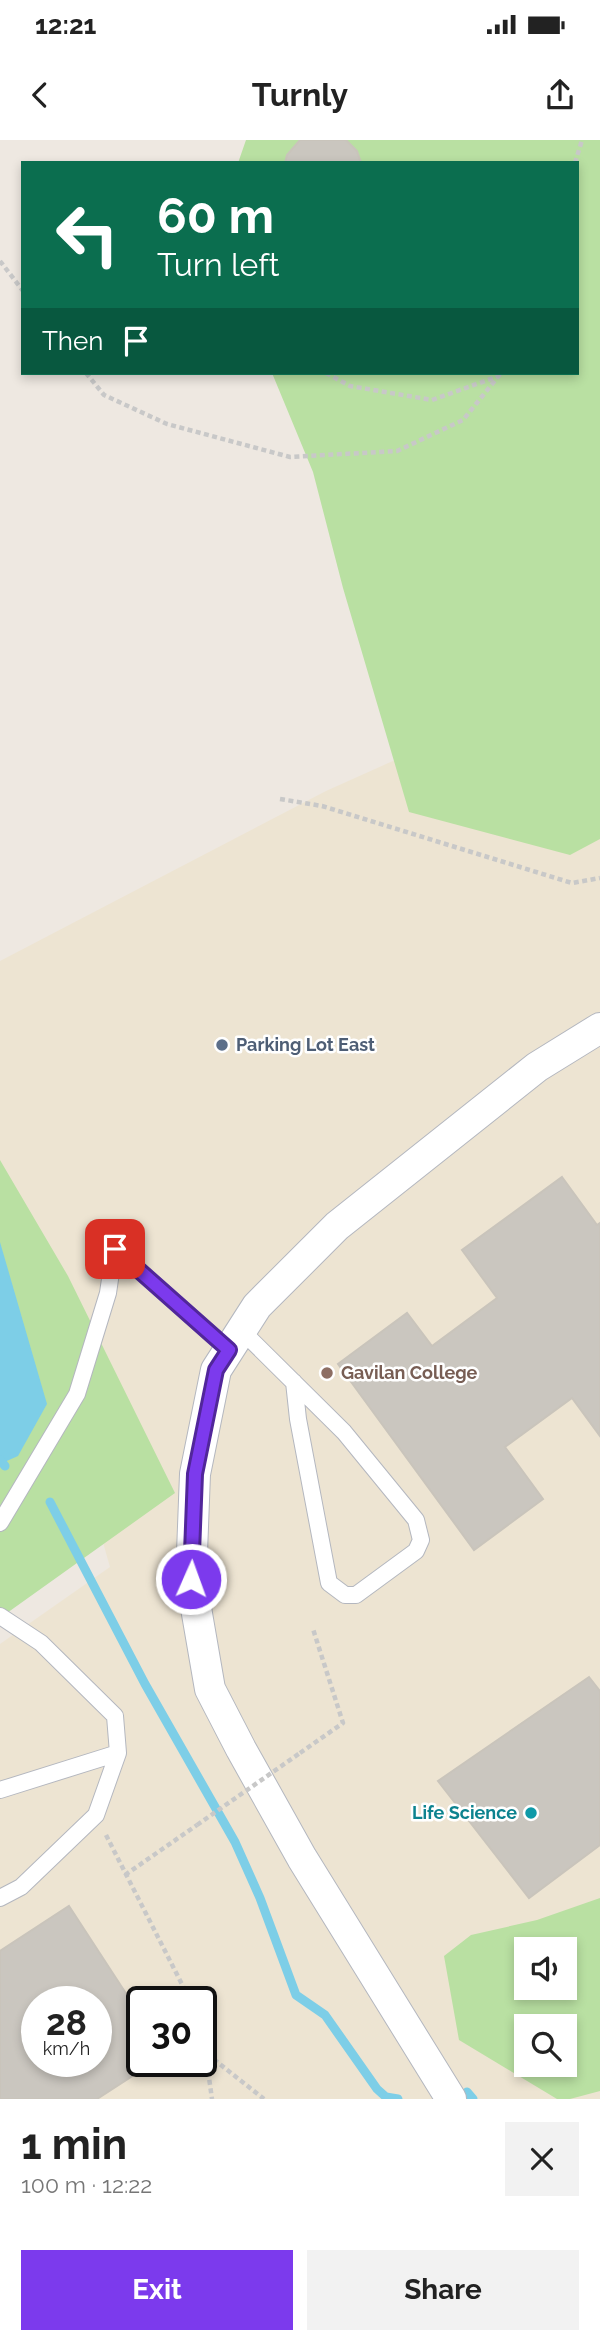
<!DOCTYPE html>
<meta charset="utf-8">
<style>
body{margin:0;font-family:Raleway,sans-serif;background:#f2f2f2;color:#222;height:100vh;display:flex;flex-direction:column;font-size:26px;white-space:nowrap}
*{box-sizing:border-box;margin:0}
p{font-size:23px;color:#767676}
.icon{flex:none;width:38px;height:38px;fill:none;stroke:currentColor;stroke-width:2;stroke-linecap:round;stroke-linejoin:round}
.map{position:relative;height:1959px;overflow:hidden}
.panel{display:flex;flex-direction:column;background:#fff;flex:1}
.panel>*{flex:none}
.banner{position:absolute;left:21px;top:21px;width:558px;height:214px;border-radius:0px;box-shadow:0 4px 10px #0003;background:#0b6e4f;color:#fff;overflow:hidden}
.tools{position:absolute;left:514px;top:1797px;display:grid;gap:14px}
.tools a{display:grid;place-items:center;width:63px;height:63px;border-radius:0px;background:#fff;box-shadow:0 4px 10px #0003;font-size:35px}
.speed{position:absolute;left:21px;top:1846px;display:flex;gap:14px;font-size:35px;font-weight:700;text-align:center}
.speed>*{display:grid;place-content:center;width:91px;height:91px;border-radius:50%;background:#fff;box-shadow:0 4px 10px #0003;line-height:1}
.speed small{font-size:18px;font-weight:400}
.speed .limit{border:4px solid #111;border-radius:10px;background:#fff;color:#111}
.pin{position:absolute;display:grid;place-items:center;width:60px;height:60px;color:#fff;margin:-30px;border-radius:14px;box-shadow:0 4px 10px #0006}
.me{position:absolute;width:77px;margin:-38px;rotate:2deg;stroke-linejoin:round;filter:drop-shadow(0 0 5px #0008)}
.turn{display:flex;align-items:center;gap:24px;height:147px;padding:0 21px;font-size:32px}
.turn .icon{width:91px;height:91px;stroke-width:2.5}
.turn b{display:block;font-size:49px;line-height:60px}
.then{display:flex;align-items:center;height:66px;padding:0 21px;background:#0003;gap:14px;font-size:26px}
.round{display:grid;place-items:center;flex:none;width:74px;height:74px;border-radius:0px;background:#f2f2f2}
.summary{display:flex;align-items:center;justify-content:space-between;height:119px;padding:0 21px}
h1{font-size:42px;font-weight:700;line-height:52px}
.action{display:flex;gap:14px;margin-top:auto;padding:14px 21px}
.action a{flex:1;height:80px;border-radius:0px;background:#7c3aed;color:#fff;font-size:28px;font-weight:700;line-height:80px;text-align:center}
.action a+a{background:#f2f2f2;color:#222}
.status{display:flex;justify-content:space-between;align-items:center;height:49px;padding:0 35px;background:#fff;direction:ltr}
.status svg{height:19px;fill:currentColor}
header{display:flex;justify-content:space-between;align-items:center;height:91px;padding:0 21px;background:#fff;font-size:32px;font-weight:700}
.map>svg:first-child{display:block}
.education{fill:#ede4d2;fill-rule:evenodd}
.green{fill:#b9e0a2;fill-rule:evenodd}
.water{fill:#7dcee7}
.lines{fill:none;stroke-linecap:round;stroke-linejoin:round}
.stream{stroke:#7dcee7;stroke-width:9}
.building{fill:#cac6bf;stroke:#c9c4bb;stroke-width:2;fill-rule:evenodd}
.service-casing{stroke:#b4b7bf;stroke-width:18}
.minor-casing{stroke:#b4b7bf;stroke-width:32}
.path{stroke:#c8c8c8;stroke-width:4.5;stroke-dasharray:5 3.5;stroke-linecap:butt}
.service{stroke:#fff;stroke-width:16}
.minor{stroke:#fff;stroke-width:30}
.path-bridge{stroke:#c8c8c8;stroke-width:4.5;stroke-dasharray:5 3.5;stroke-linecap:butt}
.route-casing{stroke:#51269a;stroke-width:18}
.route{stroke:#7c3aed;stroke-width:12}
.service-dot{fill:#5c6f8a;stroke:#fff;stroke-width:2.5}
.education-dot{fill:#8d6e63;stroke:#fff;stroke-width:2.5}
.culture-dot{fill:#0f9aa8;stroke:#fff;stroke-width:2.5}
.labels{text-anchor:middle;stroke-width:5;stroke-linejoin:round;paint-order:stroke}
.service-label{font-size:18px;font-weight:bold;fill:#4e5e75;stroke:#fff;text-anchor:start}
.education-label{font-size:18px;font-weight:bold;fill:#785e54;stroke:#fff;text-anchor:start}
.culture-label{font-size:18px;font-weight:bold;fill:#0d838f;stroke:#fff;text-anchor:end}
</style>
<div class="status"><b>12:21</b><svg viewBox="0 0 49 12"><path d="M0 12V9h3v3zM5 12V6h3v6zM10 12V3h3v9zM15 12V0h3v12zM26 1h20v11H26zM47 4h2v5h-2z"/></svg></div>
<header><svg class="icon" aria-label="back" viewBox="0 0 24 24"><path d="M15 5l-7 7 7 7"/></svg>Turnly<svg class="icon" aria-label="share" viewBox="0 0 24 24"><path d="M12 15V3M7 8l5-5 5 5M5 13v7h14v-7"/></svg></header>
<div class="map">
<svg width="600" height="1959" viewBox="0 0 600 1959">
<rect width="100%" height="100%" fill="#eee8e1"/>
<path class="education" d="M600,528V1959H0V1504L110,1427L0,1039V821L326,651ZM527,1810H565V1848H527ZM37,1862H96V1922H37ZM142,1862H201V1922H142ZM527,1886H565V1925H527Z"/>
<path class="green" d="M246,0H600V699L570,715L409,672L343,448L313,332L272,233H578V23H238Z
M0,1020L68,1136L175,1353L0,1478Z
M600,1758V1951L570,1959H557L459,1900L444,1816L471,1795L537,1780ZM527,1810H565V1848H527ZM527,1886H565V1925H527Z"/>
<path class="water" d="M0,1102L47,1264L18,1316L0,1324Z"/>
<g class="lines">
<path class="stream" d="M0,1320L5,1326
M50,1362L145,1544L235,1702L260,1758L296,1855L325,1875L377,1949L386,1957L398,1959
M467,1952L473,1959"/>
</g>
<path class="building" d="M300,0H346L357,11L361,23H285L287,15Z
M562,1037L597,1085L600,1083V1296L572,1258L505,1307L543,1359L474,1410L338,1224L407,1173L432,1206L497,1158L462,1110Z
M589,1537L600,1551V1705L529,1758L438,1641Z
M69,1766L142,1878V1922H154L97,1959H0V1811ZM37,1862H96V1922H37Z"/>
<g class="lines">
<defs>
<path id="service" d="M115,1109L229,1210
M241,1190L344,1292L416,1380L421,1400L416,1411L356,1455H345L329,1443L298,1279L294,1242
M0,1383L77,1254L108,1153L116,1098
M0,1476L41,1503L115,1576L118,1613L96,1675L21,1747L0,1758
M0,1650L118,1613"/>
<path id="minor" d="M451,1959L302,1718L241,1609L210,1549L191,1439L195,1334L216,1230L257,1166L337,1086L537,927L600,888"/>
</defs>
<use href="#service" class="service-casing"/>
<use href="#minor" class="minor-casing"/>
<path class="path" d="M575,23L582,0
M0,121L23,151
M86,233L104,255L167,284L290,317L397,311L463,280L501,233
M326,233L350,246L432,260L499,236
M280,659L322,666L572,743L600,738
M300,1613L343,1583L313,1489
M106,1695L191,1862
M125,1735L197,1685
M201,1881L212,1959
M207,1914L264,1959"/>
<use href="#service" class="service"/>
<use href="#minor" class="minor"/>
<path class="path-bridge" d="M197,1685L300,1613"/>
</g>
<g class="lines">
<defs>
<path id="route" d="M115,1109L229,1210L216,1230L195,1334L191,1439"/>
</defs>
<use href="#route" class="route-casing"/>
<use href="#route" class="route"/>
</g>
<circle class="service-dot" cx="222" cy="905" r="7"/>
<circle class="education-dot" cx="327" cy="1233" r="7"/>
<circle class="culture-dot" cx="531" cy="1673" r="7"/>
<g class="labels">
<g class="service-label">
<text x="236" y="911">Parking Lot East</text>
</g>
<g class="education-label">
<text x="341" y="1239">Gavilan College</text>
</g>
<g class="culture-label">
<text x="517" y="1679">Life Science</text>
</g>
</g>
</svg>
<div class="tools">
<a><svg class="icon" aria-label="sound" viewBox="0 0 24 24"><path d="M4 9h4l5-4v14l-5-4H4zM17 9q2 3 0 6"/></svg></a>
<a><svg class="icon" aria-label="search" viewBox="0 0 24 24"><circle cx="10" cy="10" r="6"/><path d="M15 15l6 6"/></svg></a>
</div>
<div class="speed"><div>28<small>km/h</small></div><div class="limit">30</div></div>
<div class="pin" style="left:115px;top:1109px;background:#d93025"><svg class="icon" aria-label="arrive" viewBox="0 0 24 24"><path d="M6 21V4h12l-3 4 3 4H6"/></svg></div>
<svg class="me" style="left:191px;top:1439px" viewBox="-20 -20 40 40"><circle r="17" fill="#7c3aed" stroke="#fff" stroke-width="3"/><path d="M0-11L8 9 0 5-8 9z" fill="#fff"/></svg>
<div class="banner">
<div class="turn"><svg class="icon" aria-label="left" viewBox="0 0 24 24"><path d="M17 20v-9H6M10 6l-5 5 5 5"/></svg><div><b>60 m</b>Turn left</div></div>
<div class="then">Then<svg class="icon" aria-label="arrive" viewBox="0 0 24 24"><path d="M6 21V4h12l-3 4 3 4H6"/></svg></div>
</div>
</div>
<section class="panel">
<div class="summary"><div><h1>1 min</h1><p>100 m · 12:22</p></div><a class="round"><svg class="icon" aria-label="close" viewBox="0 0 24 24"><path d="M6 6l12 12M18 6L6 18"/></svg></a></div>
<div class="action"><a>Exit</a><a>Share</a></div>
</section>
